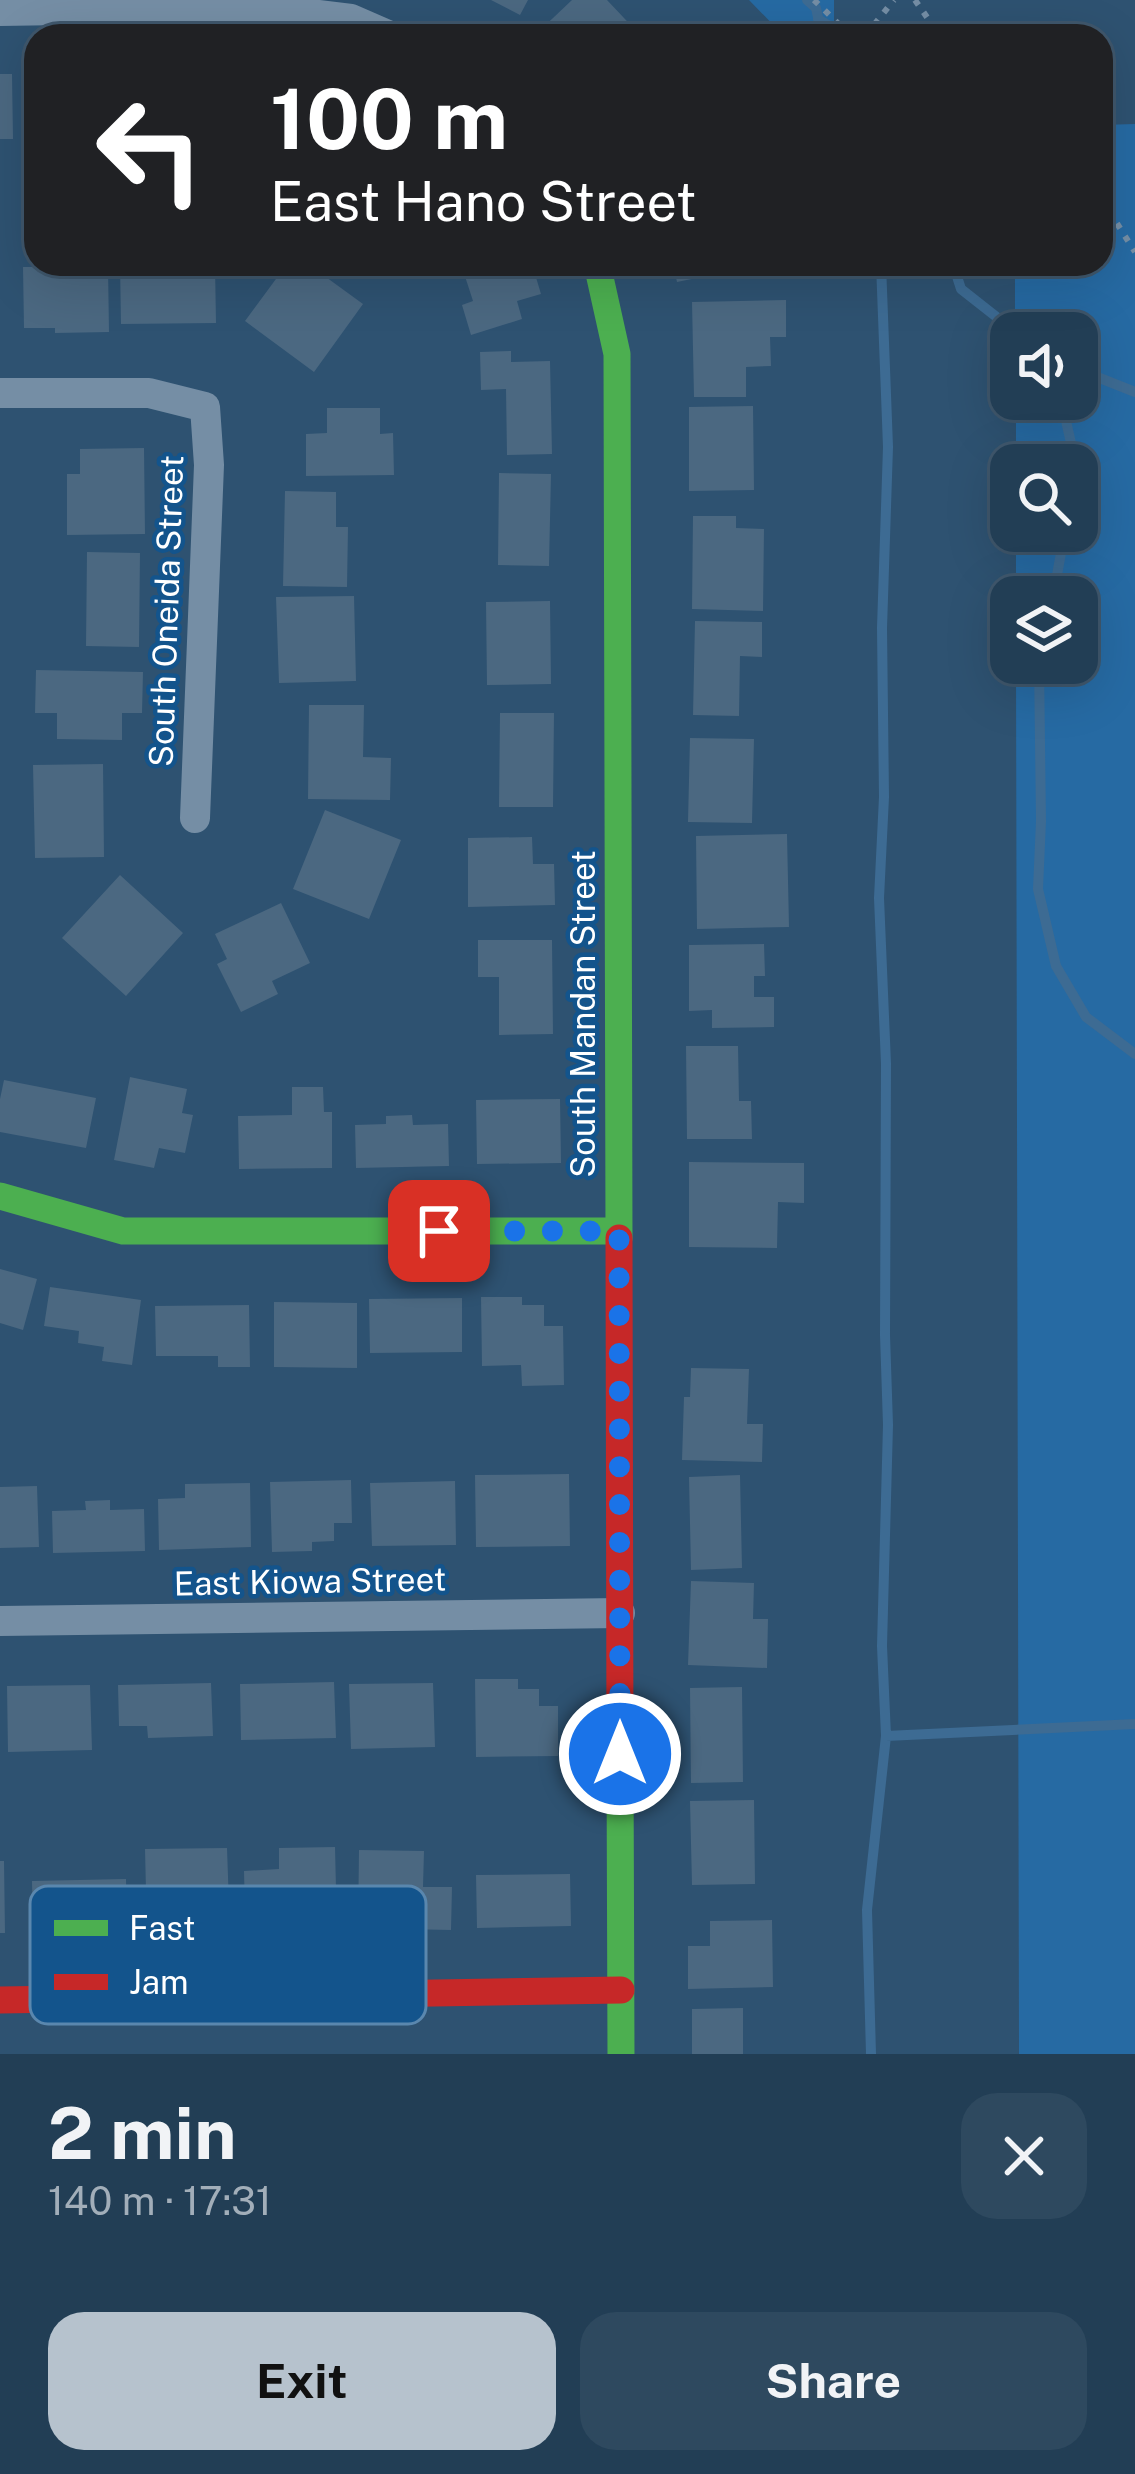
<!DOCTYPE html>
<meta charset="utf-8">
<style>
body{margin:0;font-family:"Public Sans",sans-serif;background:#2e495f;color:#f1f3f6;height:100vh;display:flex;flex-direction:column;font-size:45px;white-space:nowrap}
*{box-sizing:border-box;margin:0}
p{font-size:39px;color:#a2aeb9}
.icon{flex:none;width:66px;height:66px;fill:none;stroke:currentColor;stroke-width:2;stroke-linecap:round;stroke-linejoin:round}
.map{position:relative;height:2054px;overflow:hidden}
.panel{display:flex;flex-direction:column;background:#223e55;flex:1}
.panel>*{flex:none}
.top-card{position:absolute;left:24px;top:24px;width:1089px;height:252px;border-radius:36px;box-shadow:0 12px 48px #0002,0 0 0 3px #3f576c;background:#202124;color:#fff;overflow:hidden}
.fabs{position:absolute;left:990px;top:312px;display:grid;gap:24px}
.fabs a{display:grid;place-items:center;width:108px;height:108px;border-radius:24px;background:#223e55;box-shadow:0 12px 48px #0002,0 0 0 3px #3f576c;font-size:60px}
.pin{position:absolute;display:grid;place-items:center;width:102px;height:102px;color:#fff;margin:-51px;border-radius:24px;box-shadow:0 6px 18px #0006}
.me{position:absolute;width:132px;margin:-66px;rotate:0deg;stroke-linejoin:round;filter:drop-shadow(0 0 9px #0008)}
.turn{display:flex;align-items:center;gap:42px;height:252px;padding:0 48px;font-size:54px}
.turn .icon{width:156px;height:156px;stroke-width:2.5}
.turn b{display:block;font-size:84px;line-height:102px}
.round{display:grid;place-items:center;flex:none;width:126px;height:126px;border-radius:36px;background:#2e495f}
.overview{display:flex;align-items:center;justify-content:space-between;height:204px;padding:0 48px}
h1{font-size:72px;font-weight:700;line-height:90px}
.primary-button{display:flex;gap:24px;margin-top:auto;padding:24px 48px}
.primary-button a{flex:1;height:138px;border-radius:36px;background:#b6c2cd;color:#111;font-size:48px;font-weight:700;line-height:138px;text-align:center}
.primary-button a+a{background:#2e495f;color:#f1f3f6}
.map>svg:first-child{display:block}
.green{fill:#266aa3}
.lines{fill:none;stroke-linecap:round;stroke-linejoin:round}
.stream{stroke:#3d6b93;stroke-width:10}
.building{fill:#4b6881}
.path{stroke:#758ea5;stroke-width:6;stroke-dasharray:6 9;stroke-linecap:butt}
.street{stroke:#758ea5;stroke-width:30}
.fast{stroke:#4caf50;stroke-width:27}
.jam{stroke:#c62828;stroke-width:27}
.route{stroke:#1a73e8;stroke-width:21;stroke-dasharray:0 37.8}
.labels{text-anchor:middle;stroke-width:9;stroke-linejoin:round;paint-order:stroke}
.street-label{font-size:33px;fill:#fff;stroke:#13548c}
.key{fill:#13548c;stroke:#5a87ae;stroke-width:3}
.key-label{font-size:33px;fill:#fff}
</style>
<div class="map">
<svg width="1135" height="2054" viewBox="0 0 1135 2054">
<rect width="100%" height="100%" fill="#2e5271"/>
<path class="green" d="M749,0H834V36H784Z
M1135,124V2054H1019L1016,663H1077V597H1016V531H1077V465H1016V399H1077V333H1015V264H1101V125Z"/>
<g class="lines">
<path class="stream" d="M807,0L816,8L822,36
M818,19L846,36
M953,264L961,289L1017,333
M1077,369L1135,392
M1061,399L1076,465
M1053,597L1065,531
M1039,663L1041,821L1038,889L1056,966L1086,1017L1135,1054
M886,1736L1135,1724
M871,2054L867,1910L886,1736L882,1646L888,1425L885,1335L886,1064L879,898L884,797L882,628L888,447L881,264"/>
</g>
<path class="building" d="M491,0H528L520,15Z
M572,0H607L641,36H534Z
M0,74H12L13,139H0Z
M30,78H36V139H31Z
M120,264H215L216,323L121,324Z
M287,264H308L363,304L314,372L245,321Z
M461,264H532L541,294L517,301L522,319L471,335L462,305L473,301Z
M673,264H755V266L677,282Z
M108,266L109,332L55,333V328H24L23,267Z
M786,300V337H770L771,366L746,367V397H694L692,302Z
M511,351V362L550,361L552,454L507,455L506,389L481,390L480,352Z
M753,406L754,490L689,491V407Z
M327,408H380V434L393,433L394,475L306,476V434L327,433Z
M144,448L145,534L67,535V474H80V449Z
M499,473L551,474L549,566L498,565Z
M285,491L336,492V527H348L347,587L283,586Z
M693,516H736V528L764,529L763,611L692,609Z
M87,552L140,553L139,647L86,646Z
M354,596L356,681L279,683L276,597Z
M550,601L551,684L487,685L486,602Z
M695,621L762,622V657L740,656L739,716L693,715Z
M36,670L143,672L142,713H122V740L57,739V713H35Z
M309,705H364L363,757L391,758L390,800L308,799Z
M500,713H554L553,807H499Z
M690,738L754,739L752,823L688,822Z
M103,764L104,857L35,858L33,765Z
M325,810L401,840L369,919L293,889Z
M787,834L789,927L697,929L696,836Z
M532,837L533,864H554L555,905L468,907V838Z
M120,875L183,933L126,996L62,938Z
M281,903L310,963L272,981L278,994L241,1012L217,964L227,959L215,934Z
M478,940H552L553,1034L499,1035V977H478Z
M764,944L765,976H754V997H774V1027L712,1028V1010L689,1011V945Z
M686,1046H738L739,1101H751L752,1139H687Z
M130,1077L187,1089L182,1113L193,1115L185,1153L159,1148L154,1168L114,1160Z
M4,1080L96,1098L86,1148L0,1132V1099Z
M292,1087H323L324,1112H332V1168L239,1169L238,1116L292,1115Z
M560,1099L561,1163L477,1164L476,1100Z
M412,1115L413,1125L448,1124L449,1166L356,1168L355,1125L386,1124V1116Z
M689,1162L804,1163V1203L778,1202L777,1248L689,1247Z
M0,1269L37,1279L23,1330L0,1323Z
M50,1287L141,1300L132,1365L102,1361L104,1347L78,1343L79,1331L44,1326Z
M481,1297H522V1305H544V1326H563L564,1385L522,1386L521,1365L482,1366Z
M462,1298V1352L370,1353L369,1299Z
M274,1302L357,1303V1368L274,1367Z
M249,1305L250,1367H218V1356H156L155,1306Z
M691,1368L749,1369L747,1424H763L762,1462L682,1460L684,1397H690Z
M569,1474L570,1546L476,1547L475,1475Z
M740,1475L742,1568L691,1570L689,1477Z
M351,1480L352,1523H334V1541L312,1542V1551L272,1552L270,1482Z
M455,1481L456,1545L372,1546L370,1483Z
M250,1483L251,1547L159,1550L158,1499L185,1498V1484Z
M37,1486L39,1547L0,1548V1487Z
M110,1500V1510L144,1509L145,1551L53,1553L52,1511L86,1510L85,1501Z
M691,1581L754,1583L753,1619H768L767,1668L688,1665Z
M475,1679H518V1689H539V1706H558V1756L476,1757Z
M334,1682L336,1738L241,1740L240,1684Z
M211,1683L213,1736L148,1738L147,1726H119L118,1685Z
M433,1683L435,1747L351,1749L349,1684Z
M90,1685L92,1750L8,1752L7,1686Z
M742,1687L743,1782L691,1783L690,1688Z
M754,1800L755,1884L692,1885L690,1801Z
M335,1847L337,1930L272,1931L271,1913H245L244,1871L279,1869V1848Z
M227,1848L229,1905H212V1924H189L190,1933L147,1934L145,1849Z
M359,1850L424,1851L423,1887H452L451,1930L358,1928Z
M0,1861H4L5,1933H0Z
M570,1874L571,1926L477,1928L476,1875Z
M126,1879L127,1929L33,1932L32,1881Z
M772,1920L773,1987L688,1989V1946H710V1921Z
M743,2008V2054H692V2009Z"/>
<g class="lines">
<path class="path" d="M814,0L851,36
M915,0L940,36
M865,36L894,0
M1101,198L1135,252"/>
<path class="street" d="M0,11L255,7L351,19L390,36
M0,393H149L205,407L209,465L195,818
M0,1621L620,1613"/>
<path class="fast" d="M597,264L617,354L619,1238
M0,1196L123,1231H619
M620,1759L621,2054"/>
<path class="jam" d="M619,1238L620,1759
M0,2000L621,1990"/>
</g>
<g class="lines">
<path class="route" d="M439,1231H619L620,1754"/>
</g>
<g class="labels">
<g class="street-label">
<text transform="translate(166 611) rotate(-88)" y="12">South Oneida Street</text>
<text transform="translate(583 1014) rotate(-90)" y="12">South Mandan Street</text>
<text transform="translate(310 1581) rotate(-1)" y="12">East Kiowa Street</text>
</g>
</g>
<rect x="30" y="1886" width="396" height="138" rx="18" class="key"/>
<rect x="54" y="1920" width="54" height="16" fill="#4caf50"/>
<rect x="54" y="1974" width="54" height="16" fill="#c62828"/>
<g class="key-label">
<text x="129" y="1940">Fast</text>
<text x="129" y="1994">Jam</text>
</g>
</svg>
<div class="fabs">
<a><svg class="icon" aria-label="sound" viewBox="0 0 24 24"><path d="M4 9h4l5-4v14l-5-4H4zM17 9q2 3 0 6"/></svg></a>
<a><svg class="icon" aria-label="search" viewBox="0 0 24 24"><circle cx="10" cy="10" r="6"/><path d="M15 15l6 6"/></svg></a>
<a><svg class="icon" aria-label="layers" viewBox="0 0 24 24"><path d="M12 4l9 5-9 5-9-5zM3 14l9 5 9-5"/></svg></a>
</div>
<div class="pin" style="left:439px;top:1231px;background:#d93025"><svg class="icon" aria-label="arrive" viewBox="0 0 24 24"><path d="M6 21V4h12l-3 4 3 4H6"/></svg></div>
<svg class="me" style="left:620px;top:1754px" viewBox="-20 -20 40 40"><circle r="17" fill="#1a73e8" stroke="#fff" stroke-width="3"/><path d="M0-11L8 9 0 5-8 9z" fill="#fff"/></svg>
<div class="top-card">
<div class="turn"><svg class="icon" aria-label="left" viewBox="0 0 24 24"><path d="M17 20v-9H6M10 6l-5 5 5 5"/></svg><div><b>100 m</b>East Hano Street</div></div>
</div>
</div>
<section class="panel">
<div class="overview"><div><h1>2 min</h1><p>140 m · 17:31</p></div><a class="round"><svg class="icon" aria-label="close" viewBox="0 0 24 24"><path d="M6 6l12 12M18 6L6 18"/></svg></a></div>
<div class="primary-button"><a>Exit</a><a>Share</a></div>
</section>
